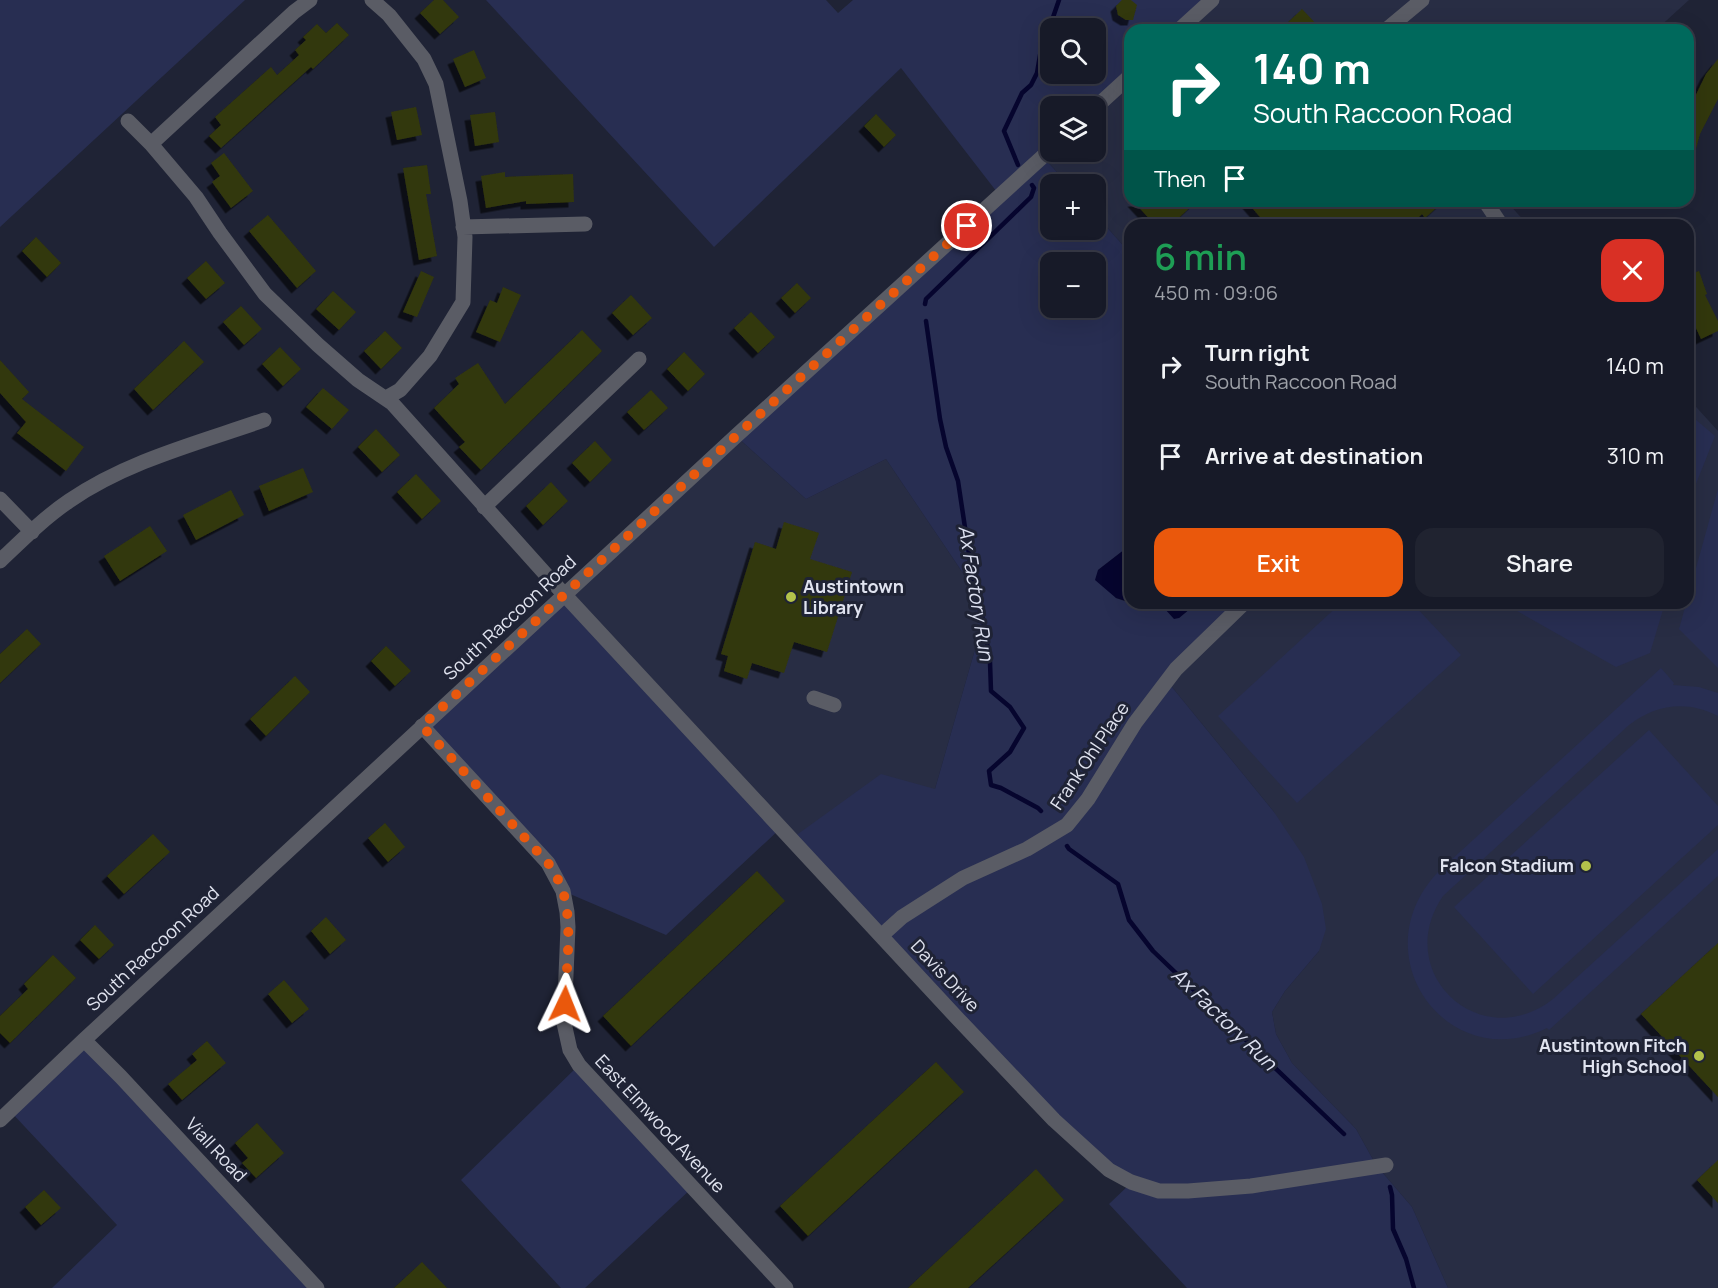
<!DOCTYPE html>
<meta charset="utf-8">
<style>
body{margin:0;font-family:Manrope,sans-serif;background:#202330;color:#f1f3f6;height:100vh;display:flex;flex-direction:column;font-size:22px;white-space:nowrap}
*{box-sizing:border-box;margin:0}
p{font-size:20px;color:#9ea1a8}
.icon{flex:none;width:33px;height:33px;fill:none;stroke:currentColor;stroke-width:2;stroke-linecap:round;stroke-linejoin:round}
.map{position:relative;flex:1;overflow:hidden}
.side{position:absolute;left:1124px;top:219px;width:570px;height:390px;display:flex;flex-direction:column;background:#171a28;border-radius:18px;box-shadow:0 6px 24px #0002,0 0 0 2px #363845}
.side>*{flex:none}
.banner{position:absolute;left:1124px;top:24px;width:570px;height:183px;border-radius:18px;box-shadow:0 6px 24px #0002,0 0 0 2px #363845;background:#00695c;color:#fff;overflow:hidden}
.tools{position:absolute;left:1040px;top:18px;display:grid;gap:12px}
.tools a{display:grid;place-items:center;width:66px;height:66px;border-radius:12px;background:#171a28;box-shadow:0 6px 24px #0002,0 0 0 2px #363845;font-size:30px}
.pin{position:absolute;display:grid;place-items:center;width:51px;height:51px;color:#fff;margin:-26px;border:3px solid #fff;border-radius:50%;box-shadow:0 2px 6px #0007}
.me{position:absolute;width:66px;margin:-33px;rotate:2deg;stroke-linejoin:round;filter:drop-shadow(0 0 4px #0008)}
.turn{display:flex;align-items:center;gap:21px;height:126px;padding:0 30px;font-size:27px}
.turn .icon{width:78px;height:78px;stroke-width:2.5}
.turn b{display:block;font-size:42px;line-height:51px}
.then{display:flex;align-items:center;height:57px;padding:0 30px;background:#0003;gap:12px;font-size:22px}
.round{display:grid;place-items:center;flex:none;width:63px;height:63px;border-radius:18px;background:#202330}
.overview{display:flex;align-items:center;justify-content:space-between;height:102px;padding:0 30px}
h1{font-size:36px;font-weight:600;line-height:45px;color:#1e9e55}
.action{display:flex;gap:12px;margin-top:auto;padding:12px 30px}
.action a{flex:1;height:69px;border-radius:18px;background:#ea580c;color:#fff;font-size:24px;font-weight:600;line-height:69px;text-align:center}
.action a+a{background:#202330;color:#f1f3f6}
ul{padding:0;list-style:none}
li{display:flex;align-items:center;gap:18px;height:90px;padding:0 30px}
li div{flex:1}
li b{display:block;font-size:22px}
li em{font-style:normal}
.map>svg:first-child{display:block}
.built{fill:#282d44}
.green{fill:#282e52;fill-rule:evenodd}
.water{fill:#06052e}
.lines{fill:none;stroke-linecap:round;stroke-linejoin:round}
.stream{stroke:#06052e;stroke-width:4.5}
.building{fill:#32370c;filter:url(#shadow)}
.minor{stroke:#5a5c65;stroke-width:15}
.tertiary{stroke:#5a5c65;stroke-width:15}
.route{stroke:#ea580c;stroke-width:10;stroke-dasharray:0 18}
.poi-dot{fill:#b3c24b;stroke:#1f2335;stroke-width:2}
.labels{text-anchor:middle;stroke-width:6;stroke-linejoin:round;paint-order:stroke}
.poi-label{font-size:18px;font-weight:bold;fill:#e0e3ef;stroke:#1f2335;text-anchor:end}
.street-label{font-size:18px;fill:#e0e3ef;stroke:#1f2335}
.water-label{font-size:20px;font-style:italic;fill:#dde1f1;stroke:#1f2335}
</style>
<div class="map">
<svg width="1718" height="1288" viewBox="0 0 1718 1288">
<defs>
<filter id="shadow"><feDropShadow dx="-5.5" dy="5.5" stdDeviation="0" flood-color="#0009"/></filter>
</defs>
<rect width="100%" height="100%" fill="#1f2335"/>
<path class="built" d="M1212,0H1689L1656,30H1179Z
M1129,76L1130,201H1506L1528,225H1130L1129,252L1095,214V184H1068L1043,157L1050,152H1095V108Z
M1688,398L1718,431V1288H1448L1412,1207L1376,1165L1356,1129L1292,1063L1276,1034L1272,1012L1285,991L1319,951L1274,812L1167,681L1244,603H1688Z
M736,436L806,499L886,459L969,582L980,632L935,789L791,839L565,594Z"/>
<path class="green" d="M0,0H245L0,227Z
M486,0H826L838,13L853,0H1212L1179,30H1130L1129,76L1095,106H1050V150L1043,157L1068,184H1050V230H1095V214L1129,252V546L1098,570L1116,598L1130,603L1164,608L1179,618L1197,603H1244L1167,681L1274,812L1304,857L1322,904L1326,929L1319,951L1285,991L1272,1012L1276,1034L1292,1063L1356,1129L1376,1165L1412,1207L1448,1288H1187L1109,1204L1131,1183L1109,1170L791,839L881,774L935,789L980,632L969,582L886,459L806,499L736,436L1000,196L901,68L714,247ZM1050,28H1095V74H1050ZM1050,262H1095V308H1050Z
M1688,413L1715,436L1690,499L1688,510Z
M1718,489V668L1679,629Z
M564,594L781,828L666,935L563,891L422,726Z
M1341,603H1412L1461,655L1297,803L1218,716Z
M1503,603H1665L1650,653L1616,667Z
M1661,668L1674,683L1673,685L1699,687L1718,693V716C1687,700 1656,704 1629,725L1443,896C1391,972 1480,1056 1553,999L1718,849V876L1549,1030L1547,1028C1449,1077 1359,956 1438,872Z
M1649,730L1718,806V825L1533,994L1454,907Z
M84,1040L317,1288H52L117,1225L10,1111Z
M579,1065L692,1188L585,1288H561L461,1180Z"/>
<path class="water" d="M1129,546V602L1116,598L1095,580L1098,570Z
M1135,603H1197L1179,618L1174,619L1164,608Z"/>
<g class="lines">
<path class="stream" d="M1018,165L1004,131L1022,93L1031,85L1037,73L1040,55L1059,0
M925,304L926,299L1031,197L1034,188L1032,185
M926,321L940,419L946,447L958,481L972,574L984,625L990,662L991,691L1010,707L1024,728L1010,752L989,771L991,785L1001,788L1038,808L1041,811
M1067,846L1069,849L1118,884L1129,920L1153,951L1344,1134
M1390,1187L1392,1195L1393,1229L1406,1259L1414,1288"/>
</g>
<path class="building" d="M434,0H443L459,17L440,34L420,13Z
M1122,0H1131L1137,5L1133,20H1126L1118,15L1116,6Z
M1302,9L1322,30H1280Z
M337,23L349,35L313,69L311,67L221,148L209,136L221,125L215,117L271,67L277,75L299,55L295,50L306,40L303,37L317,24L326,33Z
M474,50L486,78L465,87L453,59Z
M1718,59V99L1700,134L1692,164H1688V111L1706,74Z
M416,107L422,135L397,140L391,112Z
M495,112L499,142L475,146L470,115Z
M876,114L896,135L884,147L864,126Z
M224,153L253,191L231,208L212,182L220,176L211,163Z
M427,165L431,194H426L437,256L419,260L403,168Z
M505,172V177L573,174L574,202L526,204V201L486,208L481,176Z
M1133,201H1197L1171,225H1155Z
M1246,201H1444L1425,218L1422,214L1411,225H1267Z
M268,215L316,271L297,288L249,231Z
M36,237L61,263L47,277L22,251Z
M206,261L225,283L206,299L187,278Z
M421,271L434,277L417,317L403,312Z
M1699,271L1707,294L1705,295L1718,321V331L1701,339L1688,311V275Z
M797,283L811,298L795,313L781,298Z
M503,287L521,295L500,342L476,332L490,300L497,303Z
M333,291L356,312L339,330L316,309Z
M631,295L652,318L633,335L612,313Z
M241,306L262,329L244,345L223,322Z
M751,312L775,337L758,353L734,328Z
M582,330L602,351L481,470L459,447L465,442L434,408L459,384L455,378L478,363L505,404Z
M385,331L402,348L381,369L364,351Z
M184,341L204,362L153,410L134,389Z
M280,347L301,369L283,386L262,364Z
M684,352L705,374L688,391L667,369Z
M0,360L29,392L22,399L84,447L66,471L17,433L26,422L0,393Z
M323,388L349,410L332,429L306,407Z
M651,390L668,408L644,430L627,412Z
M376,429L400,455L382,472L358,447Z
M595,441L612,460L590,482L572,463Z
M303,468L313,492L269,511L259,486Z
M416,474L441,501L422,519L397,492Z
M551,482L568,501L543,525L526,506Z
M231,490L244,515L196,540L183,515Z
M784,522L819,533L810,559L852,572L827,652L794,642L784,673L752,663L747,679L724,671L728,656L721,654L755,542L776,549Z
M150,526L167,551L120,581L104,556Z
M27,629L41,644L0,683V654Z
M386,646L411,671L395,686L371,661Z
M295,676L310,692L266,736L250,719Z
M385,823L405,847L388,862L368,838Z
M153,834L170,852L124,894L107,876Z
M757,871L785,901L631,1046L603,1016Z
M326,917L346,940L330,954L311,931Z
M95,925L114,945L99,959L80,940Z
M1718,943V1097L1641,1014Z
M53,955L76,978L10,1043L0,1033V1016L28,989L24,984Z
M284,980L309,1009L292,1023L268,994Z
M207,1041L226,1063L182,1100L168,1084L197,1060L192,1054Z
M936,1062L964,1092L808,1236L780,1206Z
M257,1123L284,1153L256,1178L242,1163L248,1158L235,1143Z
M1718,1160V1203L1697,1180Z
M1036,1169L1064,1200L968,1288H908Z
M44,1190L61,1208L41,1225L25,1207Z
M422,1262L447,1288H394Z"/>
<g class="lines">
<path class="minor" d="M310,0L294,12L151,144L196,197L220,233L265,294L318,345L358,380L392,403L549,578L959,1020L1054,1120L1109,1170L1131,1182L1159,1191H1188L1251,1186L1386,1165
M372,0L389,15L424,59L436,84L460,201L465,237L463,302L430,356L400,390L386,398
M1386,30L1422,0
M128,121L151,144
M1485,201L1501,225
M463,227L585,224
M0,499L32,532
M484,507L639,359
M0,561C22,540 44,518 69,501C127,461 198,443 264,420
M814,698L834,705
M422,726L548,863L563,891L567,912L568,927L564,1023L570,1050L579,1065L786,1288
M881,936L902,917L963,878L1027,849L1067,825L1088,799L1135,723L1176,669L1244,603"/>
<path class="tertiary" d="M1179,30L1212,0
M1095,108L1130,76
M84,1040L121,1077L317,1288
M0,1120L84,1040L736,436L1050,150"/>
</g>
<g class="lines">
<path class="route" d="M565,1004C566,970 573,924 563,892C560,882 554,872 548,863L422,726L736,436L967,226"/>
</g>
<g class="poi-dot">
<circle cx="791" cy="597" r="6"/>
<circle cx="1586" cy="866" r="6"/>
<circle cx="1699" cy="1056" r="6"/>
</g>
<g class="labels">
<g class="poi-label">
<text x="803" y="593" text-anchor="start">Austintown<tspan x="803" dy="21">Library</tspan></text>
<text x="1574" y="872">Falcon Stadium</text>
<text x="1687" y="1052">Austintown Fitch<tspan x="1687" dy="21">High School</tspan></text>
</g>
<g class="street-label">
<text transform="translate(510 618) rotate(-43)" y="6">South Raccoon Road</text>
<text transform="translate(1090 756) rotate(-56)" y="6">Frank Ohl Place</text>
<text transform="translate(153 949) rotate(-43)" y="6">South Raccoon Road</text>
<text transform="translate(945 976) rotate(47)" y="6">Davis Drive</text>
<text transform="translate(660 1124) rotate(47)" y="6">East Elmwood Avenue</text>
<text transform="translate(216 1150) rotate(47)" y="6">Viall Road</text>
</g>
<g class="water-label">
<text transform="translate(976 593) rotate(81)" y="7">Ax Factory Run</text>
<text transform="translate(1224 1019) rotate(44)" y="7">Ax Factory Run</text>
</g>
</g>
</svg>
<div class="tools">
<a><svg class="icon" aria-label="search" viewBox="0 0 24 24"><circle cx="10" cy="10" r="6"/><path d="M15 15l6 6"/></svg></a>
<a><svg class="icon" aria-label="layers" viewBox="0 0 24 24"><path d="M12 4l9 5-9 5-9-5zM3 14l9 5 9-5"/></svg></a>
<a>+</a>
<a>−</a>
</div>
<div class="pin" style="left:967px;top:226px;background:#d93025"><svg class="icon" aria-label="arrive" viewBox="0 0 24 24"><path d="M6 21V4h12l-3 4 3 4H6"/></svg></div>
<svg class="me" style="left:565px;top:1004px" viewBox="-20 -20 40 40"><path d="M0-17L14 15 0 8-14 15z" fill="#ea580c" stroke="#fff" stroke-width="4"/></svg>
<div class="banner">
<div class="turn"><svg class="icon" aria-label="right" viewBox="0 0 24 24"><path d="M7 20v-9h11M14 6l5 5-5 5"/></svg><div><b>140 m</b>South Raccoon Road</div></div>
<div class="then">Then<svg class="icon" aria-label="arrive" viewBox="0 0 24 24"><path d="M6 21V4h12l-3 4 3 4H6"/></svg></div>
</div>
<section class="side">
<div class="overview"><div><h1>6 min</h1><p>450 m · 09:06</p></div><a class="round" style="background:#d93025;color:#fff"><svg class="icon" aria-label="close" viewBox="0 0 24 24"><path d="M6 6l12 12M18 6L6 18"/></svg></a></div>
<ul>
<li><svg class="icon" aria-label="right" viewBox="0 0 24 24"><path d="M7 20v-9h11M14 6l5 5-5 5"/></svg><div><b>Turn right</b><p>South Raccoon Road</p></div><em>140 m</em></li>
<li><svg class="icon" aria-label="arrive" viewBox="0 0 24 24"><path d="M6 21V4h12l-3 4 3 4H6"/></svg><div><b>Arrive at destination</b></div><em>310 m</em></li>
</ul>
<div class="action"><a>Exit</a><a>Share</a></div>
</section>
</div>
